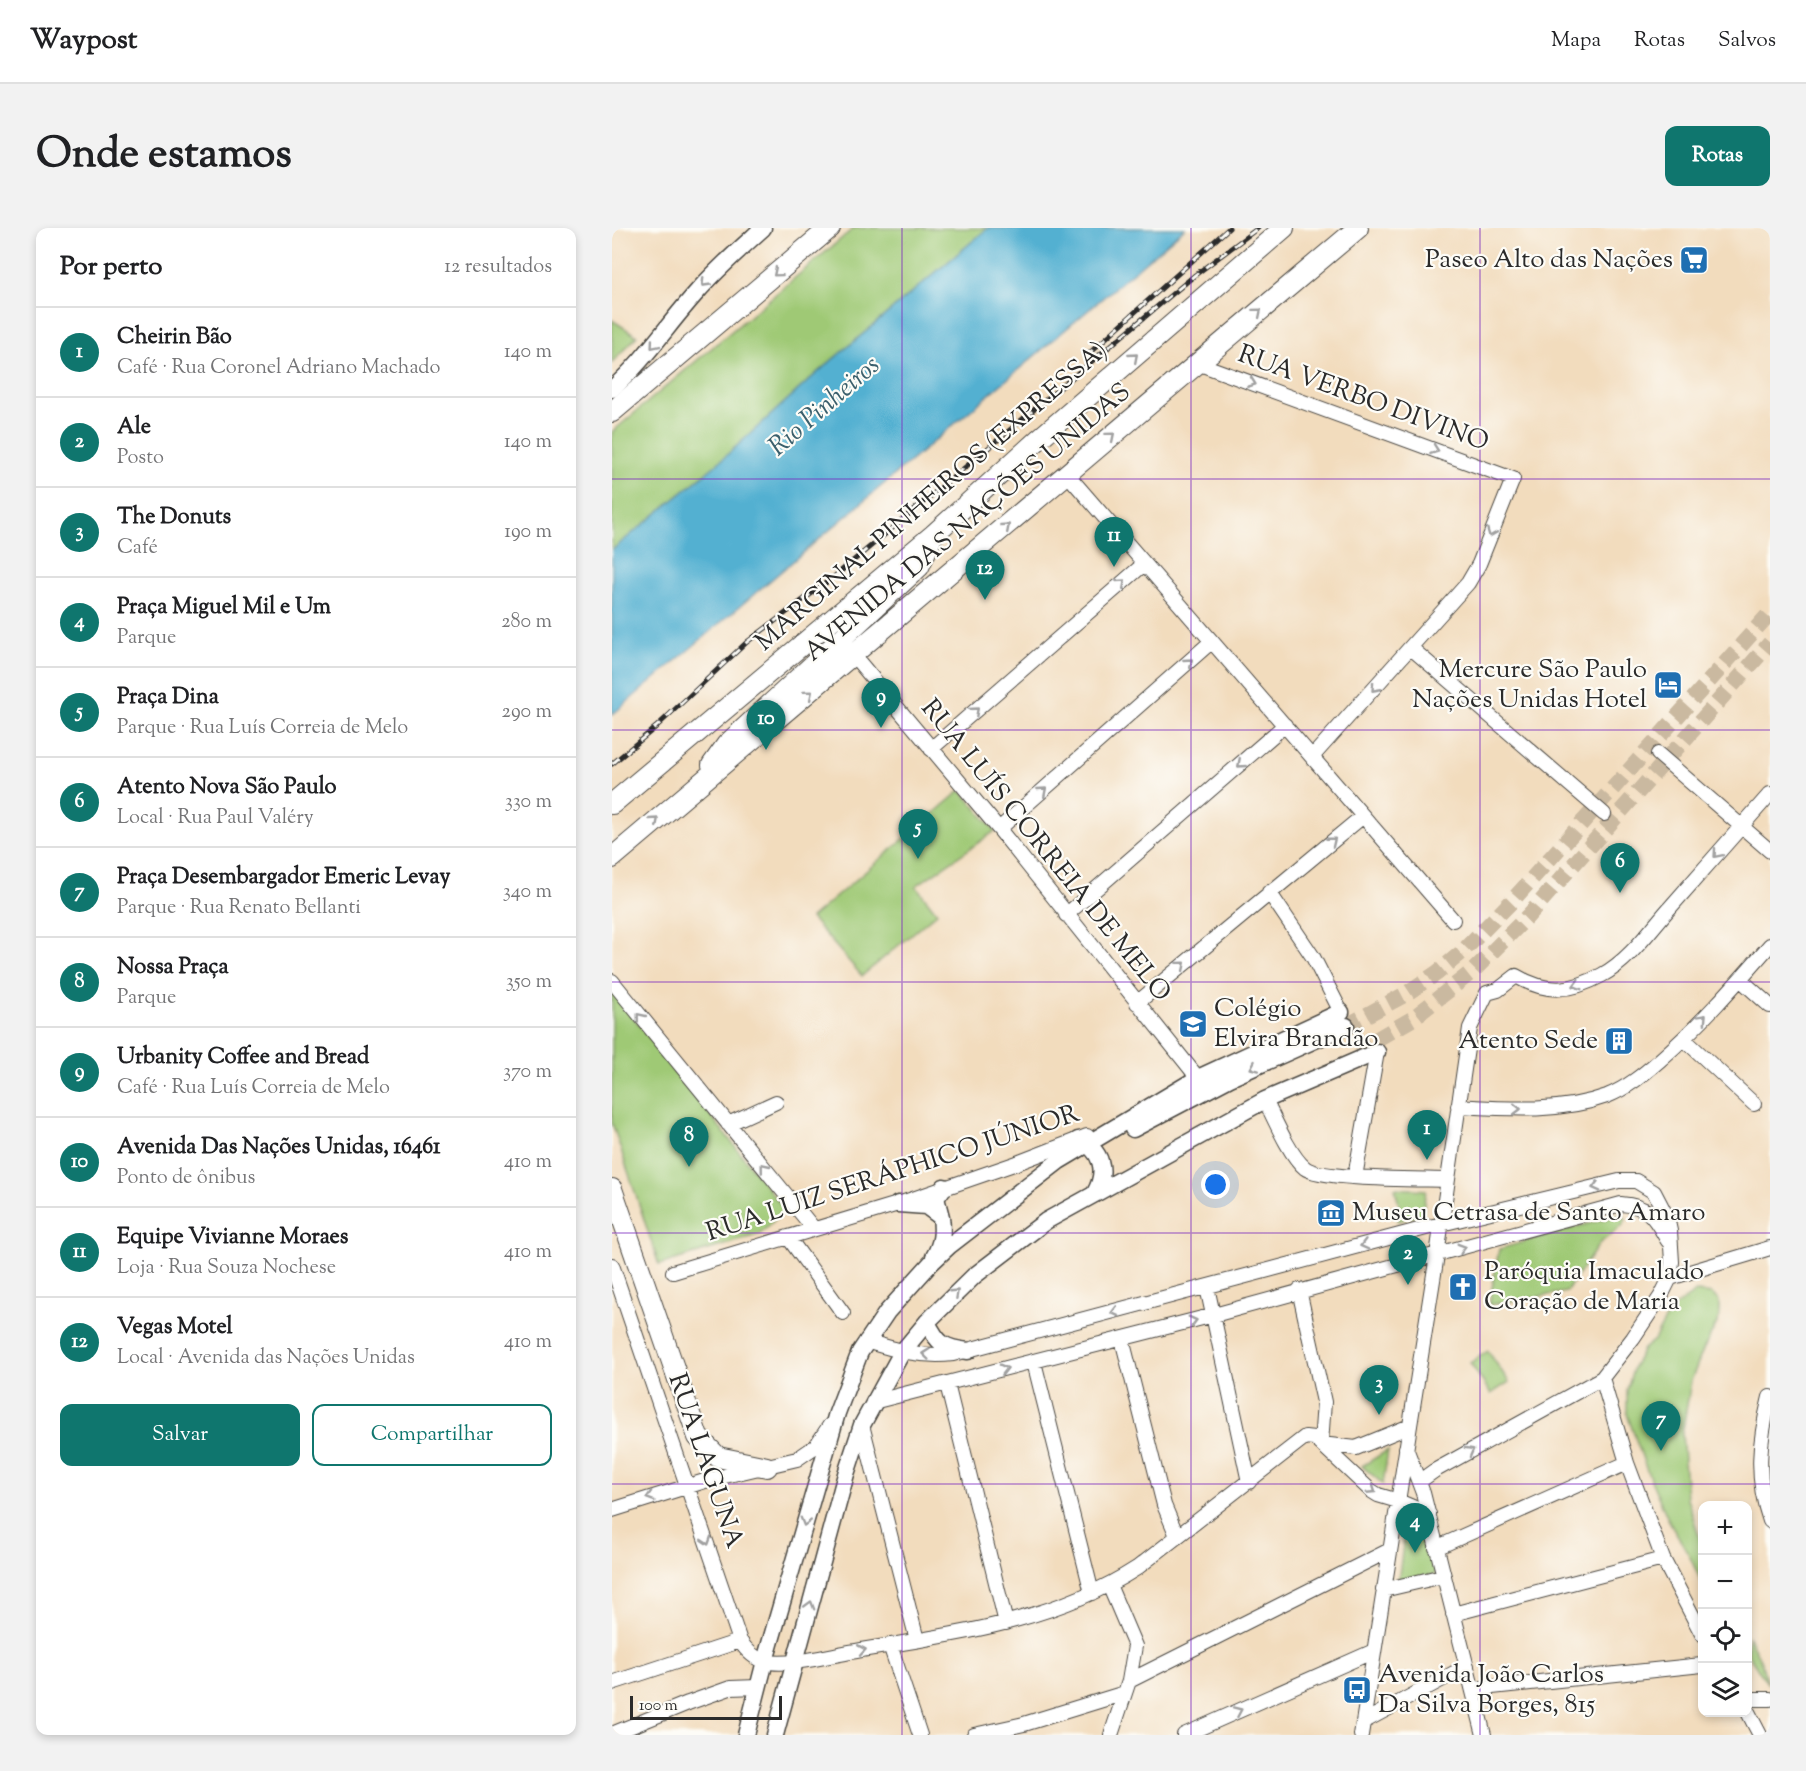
<!DOCTYPE html>
<html lang="pt">
<head>
<meta charset="utf-8">
<style>
  body { margin:0; font-family:"Sorts Mill Goudy",serif; background:#f2f2f2; color:#202124 }
  .controls { position:absolute; right:18px; bottom:18px; display:grid; overflow:hidden; border-radius:12px; box-shadow:0 3px 9px #0003 }
  .controls button { width:54px; height:54px; display:grid; place-items:center; padding:0; border:0; border-bottom:2px solid #e0e0e0; background:#fff; color:#202124; font:30px sans-serif }
  .scale { position:absolute; left:18px; bottom:15px; width:152px; box-sizing:border-box; padding-left:6px; border:3px solid #2b2b2b; border-top:0; font-size:16px; line-height:21px; white-space:nowrap; color:#2b2b2b; -webkit-text-stroke:4px #fdfcf7; paint-order:stroke }
  .you { position:absolute; left:604px; top:957px; width:21px; height:21px; margin:-15px; border:4px solid #fff; border-radius:50%; background:#1a73e8; box-shadow:0 0 0 9px #1a73e833 }
  .badge { display:grid; place-items:center; width:39px; height:39px; border-radius:50%; background:#0f766e; color:#fff; font-size:20px; font-weight:700 }
  .pin { position:absolute; translate:-50% -50px; filter:drop-shadow(0 2px 3px #0008) }
  .pin::after { content:''; position:absolute; top:32px; width:21px; height:18px; background:inherit; clip-path:polygon(0 0,100% 0,50% 100%) }
  .list { margin:0; padding:0; list-style:none }
  h2 { display:flex; justify-content:space-between; align-items:center; height:78px; margin:0; padding:0 24px; font-size:26px }
  h2 small { font-size:20px; font-weight:400; color:#757577 }
  .list li { display:grid; grid-template-columns:39px 1fr auto; gap:18px; align-items:center; box-sizing:border-box; height:90px; padding:0 24px; border-top:2px solid #e0e0e0 }
  .list b { display:block; font-size:22px; white-space:nowrap }
  .list p { margin:0; font-size:20px; white-space:nowrap; color:#757577 }
  .list em { font-size:20px; font-style:normal; color:#757577 }
  .actions { display:flex; gap:12px; padding:18px 24px }
  .actions a { flex:1; padding:14px 0; border:2px solid #0f766e; border-radius:12px; text-align:center; font-size:21px; color:#0f766e }
  .actions .main { background:#0f766e; color:#fff }
  .icon { flex:none; width:33px; height:33px; fill:none; stroke:currentColor; stroke-width:2; stroke-linecap:round; stroke-linejoin:round }
  .map { position:relative; flex:none; width:1158px; height:1507px; overflow:hidden; border-radius:12px }
  header { display:flex; align-items:center; gap:36px; box-sizing:border-box; height:84px; padding:0 30px; background:#fff; border-bottom:2px solid #e0e0e0 }
  header strong { font-size:28px }
  nav { display:flex; gap:33px; margin-inline-start:auto; font-size:21px }
  .intro { display:flex; align-items:center; justify-content:space-between; box-sizing:border-box; height:144px; padding:0 36px }
  h1 { margin:0; font-size:42px }
  .button { padding:15px 27px; border-radius:12px; background:#0f766e; color:#fff; font-size:21px; font-weight:700 }
  main { display:flex; gap:36px; padding:0 36px }
  aside { flex:1; background:#fff; border-radius:12px; box-shadow:0 3px 9px #0003 }
  .map>svg:first-child { display:block }
  .green { fill:#9fc975; stroke:#657a50; stroke-width:1.5 }
  .water { fill:#52b0d1; stroke:#3e6e7e; stroke-width:1.5 }
  .lines { fill:none; stroke-linecap:round; stroke-linejoin:round }
  .major-tunnel { stroke:#cab9a0; stroke-width:16; stroke-dasharray:16 8; stroke-linecap:butt }
  .minor-casing { stroke:#494641; stroke-width:16 }
  .major-casing { stroke:#494641; stroke-width:19 }
  .highway-casing { stroke:#494641; stroke-width:22 }
  .minor { stroke:#fff; stroke-width:14 }
  .major { stroke:#fff; stroke-width:16 }
  .highway { stroke:#fff; stroke-width:20 }
  .rail-casing { stroke:#2b2b2b; stroke-width:5 }
  .rail { stroke:#fdfcf7; stroke-width:3; stroke-dasharray:9; stroke-linecap:butt }
  .oneway { stroke:#a0a0a0 }
  .grid { fill:none; stroke:#7b2cbf; stroke-width:1.5; stroke-opacity:0.55 }
  .labels { text-anchor:middle; dominant-baseline:central; stroke-width:4.5; stroke-linejoin:round; paint-order:stroke }
  .poi-label { font-size:26px; fill:#2b2b2b; stroke:#fdfcf7; text-anchor:start }
  .street-label { font-size:26px; fill:#2b2b2b; stroke:#fdfcf7 }
  .water-label { font-size:27px; font-style:italic; fill:#3b606d; stroke:#fdfcf7 }
</style>
</head>
<body>
<header>
<strong>Waypost</strong>
<nav><a>Mapa</a><a>Rotas</a><a>Salvos</a></nav>
</header>
<div class="intro"><h1>Onde estamos</h1><a class="button">Rotas</a></div>
<main>
<aside>
<h2>Por perto<small>12 resultados</small></h2>
<ul class="list">
<li><span class="badge">1</span><div><b>Cheirin Bão</b><p>Café · Rua Coronel Adriano Machado</p></div><em>140 m</em></li>
<li><span class="badge">2</span><div><b>Ale</b><p>Posto</p></div><em>140 m</em></li>
<li><span class="badge">3</span><div><b>The Donuts</b><p>Café</p></div><em>190 m</em></li>
<li><span class="badge">4</span><div><b>Praça Miguel Mil e Um</b><p>Parque</p></div><em>280 m</em></li>
<li><span class="badge">5</span><div><b>Praça Dina</b><p>Parque · Rua Luís Correia de Melo</p></div><em>290 m</em></li>
<li><span class="badge">6</span><div><b>Atento Nova São Paulo</b><p>Local · Rua Paul Valéry</p></div><em>330 m</em></li>
<li><span class="badge">7</span><div><b>Praça Desembargador Emeric Levay</b><p>Parque · Rua Renato Bellanti</p></div><em>340 m</em></li>
<li><span class="badge">8</span><div><b>Nossa Praça</b><p>Parque</p></div><em>350 m</em></li>
<li><span class="badge">9</span><div><b>Urbanity Coffee and Bread</b><p>Café · Rua Luís Correia de Melo</p></div><em>370 m</em></li>
<li><span class="badge">10</span><div><b>Avenida Das Nações Unidas, 16461</b><p>Ponto de ônibus</p></div><em>410 m</em></li>
<li><span class="badge">11</span><div><b>Equipe Vivianne Moraes</b><p>Loja · Rua Souza Nochese</p></div><em>410 m</em></li>
<li><span class="badge">12</span><div><b>Vegas Motel</b><p>Local · Avenida das Nações Unidas</p></div><em>410 m</em></li>
</ul>
<div class="actions"><a class="main">Salvar</a><a>Compartilhar</a></div>
</aside>
<div class="map">
<svg width="1158" height="1507" viewBox="0 0 1158 1507">
  <rect width="100%" height="100%" fill="#fdfcf7"/>
  <filter id="ink" filterUnits="userSpaceOnUse"><feTurbulence type="fractalNoise" baseFrequency=".0167" numOctaves="2"/><feDisplacementMap in="SourceGraphic" scale="12" xChannelSelector="R" yChannelSelector="G"/><feConvolveMatrix kernelMatrix="1 2 1 2 8 2 1 2 1" color-interpolation-filters="sRGB"/></filter>
  <filter id="wash" filterUnits="userSpaceOnUse"><feTurbulence type="fractalNoise" baseFrequency=".008" numOctaves="4" result="noise"/><feDisplacementMap in="SourceGraphic" scale="24" xChannelSelector="R" yChannelSelector="G"/><feGaussianBlur stdDeviation="1.35" result="paint"/><feColorMatrix in="noise" values="0 0 0 0 0 0 0 0 0 0 0 0 0 0 0 0 0 1.4 0 .05"/><feComposite in="paint" operator="in"/></filter>
  <g filter="url(#wash)">
    <rect width="100%" height="100%" fill="#f2dcbd"/>
    <path class="green" d="M242,0H376L206,144L105,236L0,322V204Z
      M0,92L25,108L0,135Z
      M349,562L383,603L304,658L325,685L250,748L199,690Z
      M0,762L173,982L148,1006L47,1037L0,895Z
      M783,960L814,962L810,987L786,993L784,984L788,982Z
      M1010,986L1014,991L1010,998L988,1015L954,1064L877,1077L887,1021Z
      M1084,1064L1100,1066L1107,1073V1091L1091,1122L1079,1153L1070,1206L1075,1270L1090,1317V1355L1076,1325L1056,1291L1035,1243L1015,1186V1162L1022,1138L1031,1121L1042,1112L1059,1081Z
      M876,1123L897,1154L879,1166L858,1135Z
      M776,1222L771,1256L750,1238Z
      M794,1296H802L808,1305L824,1346L786,1354Z
      M1136,1408L1148,1431L1156,1456L1136,1427Z"/>
    <path class="water" d="M376,0H573L0,487V322L105,236L206,144Z"/>
  </g>
  <g filter="url(#ink)">
    <g class="lines">
      <path class="major-tunnel" d="M734,798L792,767L825,745L849,725L900,673L1158,385
        M744,823L800,791L861,743L916,688L1158,415"/>
      <g class="minor-casing">
        <path id="minor" d="M585,135L901,251L867,336L856,355L700,529
          M455,246L841,692
          M799,420L992,586
          M242,428L387,601L586,850
          M319,521L532,336
          M1046,526L1158,623
          M387,601L599,414
          M657,664L701,729L729,784
          M454,687L673,497
          M1128,751L1158,778
          M0,753L202,1001
          M525,775L751,588
          M1072,811L1142,876
          M653,872C662,890 678,928 693,940C708,952 811,951 836,952
          M846,878C896,881 948,885 995,868C1015,860 1032,846 1048,832C1088,797 1123,757 1158,717
          M116,896L164,874
          M743,949L765,824
          M176,1009L231,1085
          M0,1037L128,1413C134,1422 141,1430 152,1433C174,1439 215,1428 238,1424C336,1407 440,1395 525,1340L693,1209L702,1210L709,1216L758,1262L766,1267L786,1273L817,1286
          M61,1044L286,976L405,935L475,908
          M1058,1050L1158,1020
          M595,1059L637,1254
          M687,1062L712,1174L709,1216
          M510,1111L552,1277L565,1308
          M254,1113C283,1122 311,1130 341,1126L829,996L1007,953H1024L1042,964L1055,989L1058,1003L1060,1034L1058,1050L1049,1068L1021,1110L990,1150L822,1243L808,1253
          M422,1134L480,1365
          M990,1150L1015,1235L1051,1331L1090,1406
          M335,1156L394,1395
          M1158,1169C1147,1213 1143,1249 1158,1293
          M261,1174L602,1087L1009,976C1038,978 1042,989 1056,1013
          M250,1197L305,1412
          M709,1216L744,1220L798,1198
          M794,1220L811,1265L872,1507
          M0,1282L96,1252L185,1231L204,1218L218,1197
          M824,1320L1015,1235
          M497,1357L523,1418L517,1453L499,1507
          M771,1362L831,1348
          M841,1386L1051,1331
          M278,1417L308,1507
          M517,1453L778,1322
          M0,1455L128,1413
          M861,1461L1090,1437
          M1139,1471H1158
          M1136,1484L1148,1507
          M751,1494L855,1438
          M0,1506L76,1475L118,1460L146,1459
          M362,1507L412,1496L513,1465
          M572,1507L762,1423
          M749,1507L825,1027L858,800L875,765L886,762L904,748C935,766 959,764 990,747C1016,733 1036,705 1055,683C1089,644 1124,605 1158,566"/>
      </g>
      <g class="major-casing">
        <path id="major" d="M0,161C33,132 56,96 85,64C105,41 128,21 151,0
          M521,901L618,850L734,798
          M466,912C491,922 495,944 483,965
          M286,976L314,978L329,989C331,1005 330,1015 322,1029
          M329,989L324,970L332,959
          M315,1094C326,1116 331,1120 356,1123
          M134,1507L153,1433L225,1185L248,1124L275,1084L320,1034L337,1018L447,933L586,850L729,784
          M163,1507L234,1246L250,1197L290,1124L315,1094L362,1048L434,993L653,872L765,824"/>
      </g>
      <g class="highway-casing">
        <path id="highway" d="M0,184L218,0
          M100,537L115,516L307,339L319,312
          M0,576L321,307L428,210L672,0
          M0,630L746,0
          M0,961L86,1209L106,1229L155,1239"/>
      </g>
      <use href="#minor" class="minor"/>
      <use href="#major" class="major"/>
      <use href="#highway" class="highway"/>
      <g class="rail-casing">
        <path id="rail" d="M474,128L617,0
          M0,536L44,499L135,414L223,348L583,47L646,0"/>
      </g>
      <use href="#rail" class="rail"/>
    </g>
    <defs><path id="oneway-chevron" d="M-2-3.5L2.5 0L-2 3.5" fill="none" stroke-width="1.6" stroke-linecap="round" stroke-linejoin="round" transform="scale(1.5)"/></defs>
    <g class="oneway">
      <use href="#oneway-chevron" transform="translate(165 45) rotate(140)"/>
      <use href="#oneway-chevron" transform="translate(93 55) rotate(134)"/>
      <use href="#oneway-chevron" transform="translate(646 84) rotate(-40)"/>
      <use href="#oneway-chevron" transform="translate(42 117) rotate(130)"/>
      <use href="#oneway-chevron" transform="translate(522 129) rotate(-41)"/>
      <use href="#oneway-chevron" transform="translate(640 155) rotate(20)"/>
      <use href="#oneway-chevron" transform="translate(499 208) rotate(-40)"/>
      <use href="#oneway-chevron" transform="translate(823 222) rotate(20)"/>
      <use href="#oneway-chevron" transform="translate(394 299) rotate(-41)"/>
      <use href="#oneway-chevron" transform="translate(879 305) rotate(112)"/>
      <use href="#oneway-chevron" transform="translate(510 355) rotate(-41)"/>
      <use href="#oneway-chevron" transform="translate(577 434) rotate(-41)"/>
      <use href="#oneway-chevron" transform="translate(763 460) rotate(132)"/>
      <use href="#oneway-chevron" transform="translate(197 466) rotate(-40)"/>
      <use href="#oneway-chevron" transform="translate(363 483) rotate(-41)"/>
      <use href="#oneway-chevron" transform="translate(629 536) rotate(139)"/>
      <use href="#oneway-chevron" transform="translate(431 563) rotate(-41)"/>
      <use href="#oneway-chevron" transform="translate(43 593) rotate(-41)"/>
      <use href="#oneway-chevron" transform="translate(720 613) rotate(-39)"/>
      <use href="#oneway-chevron" transform="translate(1105 626) rotate(131)"/>
      <use href="#oneway-chevron" transform="translate(570 737) rotate(-40)"/>
      <use href="#oneway-chevron" transform="translate(965 757) rotate(164)"/>
      <use href="#oneway-chevron" transform="translate(28 789) rotate(-129)"/>
      <use href="#oneway-chevron" transform="translate(1091 790) rotate(-47)"/>
      <use href="#oneway-chevron" transform="translate(642 839) rotate(156)"/>
      <use href="#oneway-chevron" transform="translate(905 881)"/>
      <use href="#oneway-chevron" transform="translate(152 939) rotate(-129)"/>
      <use href="#oneway-chevron" transform="translate(984 959) rotate(166)"/>
      <use href="#oneway-chevron" transform="translate(752 1017) rotate(165)"/>
      <use href="#oneway-chevron" transform="translate(850 1020) rotate(-16)"/>
      <use href="#oneway-chevron" transform="translate(343 1065) rotate(-43)"/>
      <use href="#oneway-chevron" transform="translate(503 1084) rotate(165)"/>
      <use href="#oneway-chevron" transform="translate(581 1093) rotate(-15)"/>
      <use href="#oneway-chevron" transform="translate(314 1126) rotate(-174)"/>
      <use href="#oneway-chevron" transform="translate(392 1141) rotate(-14)"/>
      <use href="#oneway-chevron" transform="translate(858 1223) rotate(-29)"/>
      <use href="#oneway-chevron" transform="translate(760 1262) rotate(33)"/>
      <use href="#oneway-chevron" transform="translate(38 1269) rotate(162)"/>
      <use href="#oneway-chevron" transform="translate(193 1294) rotate(106)"/>
      <use href="#oneway-chevron" transform="translate(95 1313) rotate(72)"/>
      <use href="#oneway-chevron" transform="translate(198 1377) rotate(-74)"/>
      <use href="#oneway-chevron" transform="translate(250 1422) rotate(-10)"/>
      <use href="#oneway-chevron" transform="translate(626 1483) rotate(-24)"/>
    </g>
  </g>
  <path class="grid" d="M290,0V1507M579,0V1507M868,0V1507M0,251H1158M0,502H1158M0,754H1158M0,1005H1158M0,1256H1158"/>
  <defs>
    <g id="supermarket-square" transform="scale(1.5)"><rect x="-9" y="-9" width="18" height="18" rx="4" fill="#1f6fb2" stroke="#fdfcf7"/><path d="M-6-5.5h2.5l.6 2H6L4.5 2H-2.5L-4.4-4H-6ZM-1.5 3.2a1.3 1.3 0 1 0 .1 0ZM3 3.2a1.3 1.3 0 1 0 .1 0Z" fill="#fff"/></g>
    <g id="hotel-square" transform="scale(1.5)"><rect x="-9" y="-9" width="18" height="18" rx="4" fill="#1f6fb2" stroke="#fdfcf7"/><path d="M-6-4.5h1.5V1H6V5H4.5V3h-9V5H-6ZM-4 0a1.8 1.8 0 1 1 3.6 0ZM.5 0V-2.5h3Q6-2.5 6 0Z" fill="#fff"/></g>
    <g id="school-square" transform="scale(1.5)"><rect x="-9" y="-9" width="18" height="18" rx="4" fill="#1f6fb2" stroke="#fdfcf7"/><path d="M0-5L7-2L0 1L-7-2ZM-4 1L0 2.5L4 1V4Q0 6-4 4Z" fill="#fff"/></g>
    <g id="building-square" transform="scale(1.5)"><rect x="-9" y="-9" width="18" height="18" rx="4" fill="#1f6fb2" stroke="#fdfcf7"/><path d="M-4-6H4V6H1V3H-1V6H-4ZM-2.5-4.3h1.7v1.8h-1.7ZM.8-4.3h1.7v1.8H.8ZM-2.5-1h1.7V.8h-1.7ZM.8-1h1.7V.8H.8Z" fill="#fff"/></g>
    <g id="museum-square" transform="scale(1.5)"><rect x="-9" y="-9" width="18" height="18" rx="4" fill="#1f6fb2" stroke="#fdfcf7"/><path d="M0-6L6-3V-2H-6V-3ZM-5-1h2V3h-2ZM-1-1h2V3h-2ZM3-1h2V3H3ZM-6 4H6V6H-6Z" fill="#fff"/></g>
    <g id="church-square" transform="scale(1.5)"><rect x="-9" y="-9" width="18" height="18" rx="4" fill="#1f6fb2" stroke="#fdfcf7"/><path d="M-1.2-6h2.4v3.5h3.3v2.4h-3.3V6h-2.4V-.1h-3.3v-2.4h3.3Z" fill="#fff"/></g>
    <g id="bus-square" transform="scale(1.5)"><rect x="-9" y="-9" width="18" height="18" rx="4" fill="#1f6fb2" stroke="#fdfcf7"/><path d="M-5-6H5V4H4V6H2V4H-2V6H-4V4H-5ZM-3.5-4V0h7V-4ZM-3.5 1.2v1.5H-2V1.2ZM2 1.2v1.5H3.5V1.2Z" fill="#fff"/></g>
  </defs>
  <g fill-rule="evenodd">
    <use href="#supermarket-square" x="1082" y="32"/>
    <use href="#hotel-square" x="1056" y="457"/>
    <use href="#school-square" x="581" y="796"/>
    <use href="#building-square" x="1007" y="813"/>
    <use href="#museum-square" x="719" y="985"/>
    <use href="#church-square" x="851" y="1059"/>
    <use href="#bus-square" x="745" y="1462"/>
  </g>
  <g class="labels">
    <g class="poi-label">
      <text x="1061" y="32" text-anchor="end">Paseo Alto das Nações</text>
      <text x="1035" y="442" text-anchor="end">Mercure São Paulo<tspan x="1035" dy="30">Nações Unidas Hotel</tspan></text>
      <text x="602" y="781">Colégio<tspan x="602" dy="30">Elvira Brandão</tspan></text>
      <text x="986" y="813" text-anchor="end">Atento Sede</text>
      <text x="740" y="985">Museu Cetrasa de Santo Amaro</text>
      <text x="872" y="1044">Paróquia Imaculado<tspan x="872" dy="30">Coração de Maria</tspan></text>
      <text x="766" y="1447">Avenida João Carlos<tspan x="766" dy="30">Da Silva Borges, 815</tspan></text>
    </g>
    <g class="street-label">
      <text transform="translate(751 171) rotate(20)">RUA VERBO DIVINO</text>
      <text transform="translate(320 269) rotate(-41)">MARGINAL PINHEIROS (EXPRESSA)</text>
      <text transform="translate(356 295) rotate(-40)">AVENIDA DAS NAÇÕES UNIDAS</text>
      <text transform="translate(433 623) rotate(51)">RUA LUÍS CORREIA DE MELO</text>
      <text transform="translate(281 946) rotate(-18)">RUA LUIZ SERÁPHICO JÚNIOR</text>
      <text transform="translate(93 1233) rotate(71)">RUA LAGUNA</text>
    </g>
    <g class="water-label">
      <text transform="translate(213 179) rotate(-41)">Rio Pinheiros</text>
    </g>
  </g>
</svg>
<div class="controls">
<button>+</button>
<button>−</button>
<button><svg class="icon" aria-label="locate" viewBox="0 0 24 24"><circle cx="12" cy="12" r="6"/><path d="M12 2v4M12 18v4M2 12h4M18 12h4"/></svg></button>
<button><svg class="icon" aria-label="layers" viewBox="0 0 24 24"><path d="M12 4l9 5-9 5-9-5zM3 14l9 5 9-5"/></svg></button>
</div>
<div class="scale">100 m</div>
<div class="you"></div>
<div class="pin badge" style="left:815px;top:932px">1</div>
<div class="pin badge" style="left:796px;top:1057px">2</div>
<div class="pin badge" style="left:767px;top:1187px">3</div>
<div class="pin badge" style="left:803px;top:1325px">4</div>
<div class="pin badge" style="left:306px;top:631px">5</div>
<div class="pin badge" style="left:1008px;top:665px">6</div>
<div class="pin badge" style="left:1049px;top:1223px">7</div>
<div class="pin badge" style="left:77px;top:939px">8</div>
<div class="pin badge" style="left:269px;top:500px">9</div>
<div class="pin badge" style="left:154px;top:522px">10</div>
<div class="pin badge" style="left:502px;top:339px">11</div>
<div class="pin badge" style="left:373px;top:372px">12</div>
</div>
</main>
</body>
</html>
